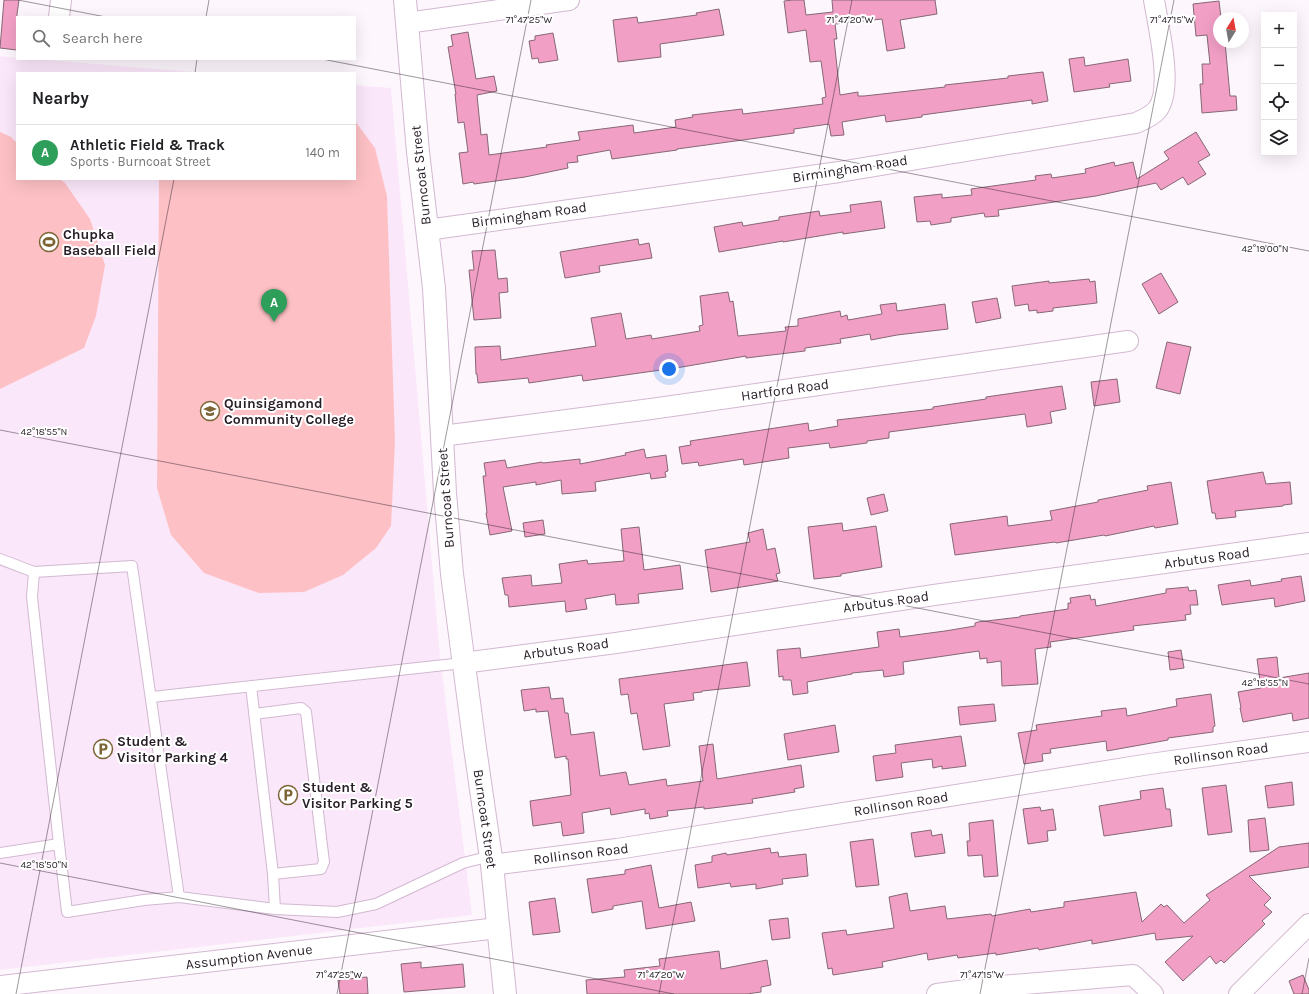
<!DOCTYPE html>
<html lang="en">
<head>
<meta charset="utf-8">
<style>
  body { margin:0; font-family:Karla,sans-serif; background:#f2f2f2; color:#202124 }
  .controls { position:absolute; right:12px; top:12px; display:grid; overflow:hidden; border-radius:0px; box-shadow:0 4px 16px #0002 }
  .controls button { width:36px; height:36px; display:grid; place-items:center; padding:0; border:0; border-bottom:1px solid #e0e0e0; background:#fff; color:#202124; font:20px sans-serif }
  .compass { position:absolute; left:1213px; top:12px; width:36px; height:36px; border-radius:50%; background:#fff; box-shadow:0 4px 16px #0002; rotate:11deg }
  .you { position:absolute; left:669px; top:369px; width:14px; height:14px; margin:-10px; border:3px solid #fff; border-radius:50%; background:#1a73e8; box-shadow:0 0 0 6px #1a73e833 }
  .badge { display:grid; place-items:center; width:26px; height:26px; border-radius:50%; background:#0f766e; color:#fff; font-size:13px; font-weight:700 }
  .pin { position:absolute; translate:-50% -33px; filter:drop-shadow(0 1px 2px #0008) }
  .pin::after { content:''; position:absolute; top:21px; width:14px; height:12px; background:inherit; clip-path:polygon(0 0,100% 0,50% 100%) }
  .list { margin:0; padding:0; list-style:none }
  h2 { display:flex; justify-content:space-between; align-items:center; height:52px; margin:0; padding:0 16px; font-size:17px }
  h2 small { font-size:13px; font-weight:400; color:#757577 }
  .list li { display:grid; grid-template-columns:26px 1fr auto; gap:12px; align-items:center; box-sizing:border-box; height:56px; padding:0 16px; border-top:1px solid #e0e0e0 }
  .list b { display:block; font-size:15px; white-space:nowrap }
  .list p { margin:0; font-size:13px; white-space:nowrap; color:#757577 }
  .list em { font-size:13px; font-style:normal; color:#757577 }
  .icon { flex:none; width:22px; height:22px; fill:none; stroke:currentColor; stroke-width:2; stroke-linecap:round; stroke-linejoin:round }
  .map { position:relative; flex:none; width:1309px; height:994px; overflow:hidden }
  .search { position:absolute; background:#fff; box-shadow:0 4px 16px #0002; left:16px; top:16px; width:340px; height:44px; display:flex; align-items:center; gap:10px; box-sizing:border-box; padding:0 14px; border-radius:0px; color:#757577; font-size:15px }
  .panel { position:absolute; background:#fff; box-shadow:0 4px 16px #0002; left:16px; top:72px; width:340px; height:108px; border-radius:0px }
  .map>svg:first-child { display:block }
  .built { fill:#fbe7fa }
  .green { fill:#fdc1c5 }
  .building { fill:#f29fc6; stroke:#866775 }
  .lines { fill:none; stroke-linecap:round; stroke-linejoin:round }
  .service-casing { stroke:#d2b8d1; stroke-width:12 }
  .minor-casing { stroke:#d2b8d1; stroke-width:22 }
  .secondary-casing { stroke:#d2b8d1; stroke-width:24 }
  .service { stroke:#fff; stroke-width:10 }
  .minor { stroke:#fff; stroke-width:20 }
  .secondary { stroke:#fff; stroke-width:22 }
  .ticks { fill:none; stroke:#271d27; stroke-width:1; stroke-opacity:0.45 }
  .labels { text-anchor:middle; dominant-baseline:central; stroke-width:4; stroke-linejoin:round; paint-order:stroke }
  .street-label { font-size:14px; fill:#271d27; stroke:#fff }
  .poi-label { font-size:14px; font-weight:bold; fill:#271d27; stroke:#fff; text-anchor:start }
  .ticks-label { font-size:10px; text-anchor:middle; fill:#271d27; stroke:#fff; stroke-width:4; stroke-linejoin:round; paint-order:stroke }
</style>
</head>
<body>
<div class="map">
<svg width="1309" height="994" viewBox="0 0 1309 994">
  <rect width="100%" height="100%" fill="#fdf7fd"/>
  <path class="built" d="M0,56L17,58V59H34L205,73H17V179H355V85L391,88L440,656L472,915L0,970Z"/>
  <path class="green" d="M355,121L375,148L387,196L395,442L391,526L376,548L343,575L304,592L259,593L204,573L171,535L157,488L159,179H355Z
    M0,132L11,137L17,143V179H60L65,183L90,219L105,265L96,316L84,348L0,389Z"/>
  <path class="building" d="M4,0H19L17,14V50L0,48Z
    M793,0H804L806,15L833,12L832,0H935L937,14L900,20L905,48L887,51L882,19L835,24L837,39H834L840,95L858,92V96H864L945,87V85L1008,78V76L1043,72L1048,101L1032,104V100L922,115V117L886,122L885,115L842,122L844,135L831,136L829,124L794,129V133L677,149V150L612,159L610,150L577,156L578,162L567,163L568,168L525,177L474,184L473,182L463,184L459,153L468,152L464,122L458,123L455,94H456L448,47L453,46L451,35L468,32L476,79L494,76L497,91L477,95L481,135L487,134L489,155L547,147L546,145L580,140L578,132L633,125L634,133L676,127L675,120L693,117L692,115L742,109L743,114L823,104L822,98L826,97L821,61L810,62L806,30L788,33L784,1Z
    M1219,1L1221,18H1219V42H1225L1230,96H1236L1237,110L1202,113L1200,84H1203L1202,64H1210L1207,35L1196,36L1193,4Z
    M719,9L724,35L660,44L661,57L618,62L613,20L637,17L638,23L697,15L696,13Z
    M553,33L558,60L539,63L538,58L532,59L529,41L535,40V36Z
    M1084,57L1085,66L1128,59L1131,81L1109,84L1110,87L1074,92L1069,59Z
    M1196,132L1210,155L1198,162L1206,174L1188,185L1183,177L1161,190L1156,183L1096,196L998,210L999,216L985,217L984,213L951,218V222L931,225L930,221L917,222L914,197L942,194V198L972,195L971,189L1036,180L1035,176L1051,174L1052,178L1086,173L1085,169L1114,162L1115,166L1133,162L1137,179L1169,159L1164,152Z
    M881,201L885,228L843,234V232L783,242V241L719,252L714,227L742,222L743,226L779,220V217L819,211L820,216L851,212L850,205Z
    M638,239L639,245L649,243L652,258L599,266L600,272L565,278L560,252Z
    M495,250L498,279L507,278L508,292L499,293L501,318L474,320L469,270H474L472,251Z
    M1161,273L1178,302L1159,314L1142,284Z
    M1089,279L1090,282L1095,281L1097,303L1053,308V311L1037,313V310L1029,311L1028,304L1015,306L1012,286L1049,281V283Z
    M728,292L730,302L733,301L738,336L786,331L785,327L798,326V319L840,311L841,317L847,315L848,320L882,314L880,305L896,303L897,311L945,304L948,329L897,335L871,340L870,334L840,339L841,343L805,348V351L746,358V356L682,367L583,381L582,375L529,383L528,378L478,383L477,374H476L475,347L500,346L501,360L596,346L591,318L621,313L626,339L651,335L652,339L700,331L699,326L703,325L700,296Z
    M997,298L1001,318L976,323L972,302Z
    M1167,342L1191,347L1180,394L1156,388Z
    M1117,379L1120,402L1094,406L1091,382Z
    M1062,386L1066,409L1050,412L1052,423L1027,427L1025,414L889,432V438L867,441V443L830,448L829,443L788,448L789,458L744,465L743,459L699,466L698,462L682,464L679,447L691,445L690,441L808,423L809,431L838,426L837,420L933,409V407L986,399V397Z
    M644,449L646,458L666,455L668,471L665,472L666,477L651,479L650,473L595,482L596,491L562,494L561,480L536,485V482L503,487L512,531L490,535L486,513H487L483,476H486L484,463L505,460L507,468L542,462L543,463L580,459V464L626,455L625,453Z
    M1263,472L1266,484L1290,482L1292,504L1283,505V506L1235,511L1236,517L1216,519L1215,513H1212L1207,481Z
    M1171,482L1178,524L1155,528L1154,526L1105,536L1104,535L1056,543L1055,542L955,555L950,524L1007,516L1008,526L1052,520L1050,511L1098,502V500L1148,490L1147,486Z
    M884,494L888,511L871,515L867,498Z
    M543,520L545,534L525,537L523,523Z
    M842,523L843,531L876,526L882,567L841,574V576L814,579L808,527Z
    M639,527L644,570L680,565L683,589L638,594L639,603L616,605L615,594L585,599L587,609L566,612L565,601L509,607L508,595H505L502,578L531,575L532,586L562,583L559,564L587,560L588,564L624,561L621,529Z
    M763,529L767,550L775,548L780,573L776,574L778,581L711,592L705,550L750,542L748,533Z
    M1301,576L1305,601L1275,607L1274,598L1222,605L1218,585L1250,580L1251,586L1282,581L1281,579Z
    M1188,587L1189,591L1196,590L1198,605H1190L1191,614L1185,615L1186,620L1133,626L1134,630L1050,642L1051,647L1035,649L1038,684L1002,686L1001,661L987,663V658L980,659L979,651L903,662L904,674L884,677L883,670L852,673V674L807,682L808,693L793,695L791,680H783V676L779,677L777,650L800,648L801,658L879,647L877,632L899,629L900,637L945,631L975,626V623L978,622L1020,617V616L1068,609V603H1071L1070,598L1090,595L1091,600L1095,599L1096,606L1166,593V589Z
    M1181,650L1184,668L1170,670L1168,652Z
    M1277,657L1279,678L1309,673V718L1293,721L1292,713L1243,722L1240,708H1241L1238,692L1261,688L1257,659Z
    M747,662L750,686L702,691V692L693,693L694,700L664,704L670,746L643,750L637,713L631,714L628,694L621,695L619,679Z
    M549,687L551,699L563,698L565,713H568L571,735L594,732L600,776L626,772L629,785L666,779L667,786L703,781L699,746L713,744L717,779L801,765L804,787L794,789L795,792L752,799L753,803L704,809V807L667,811L668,816L650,819L649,813L645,814V809L611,815L610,808L582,813L584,833L563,836L561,822L533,826L530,801L571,795L568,759H566V756L555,758L548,711L536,712V709L524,711L521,690Z
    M1211,694L1215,726L1213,727V732L1168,738V740L1107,751L1106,741L1050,749L1051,753L1042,754L1043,761L1024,764L1018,733L1037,730L1036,725L1102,716L1101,711L1126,708L1127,716L1177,706L1176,699Z
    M994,704L996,721L960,725L958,707Z
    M835,725L839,752L788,760L784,734Z
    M961,736L966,766L942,769V766L933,768L932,759L901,763L903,777L876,781L873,756L896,753L895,745Z
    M1292,782L1294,805L1268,808L1265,786Z
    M1226,785L1232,832L1208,835L1202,788Z
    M1163,788L1166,809H1170L1172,826L1104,836L1099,806L1141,799L1140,791Z
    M1040,807L1041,811L1053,809L1056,830L1047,831L1048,841L1028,844L1023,809Z
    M1265,818L1269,850L1250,852L1248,820Z
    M993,820L998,876L984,877L982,855L968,856L967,841H970L969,823Z
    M931,830L932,836L942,834L945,853L915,857L911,833Z
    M873,839L879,885L856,887L850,842Z
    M1309,843V867L1249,876L1271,898L1264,905L1272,912L1262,921L1265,924L1224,963L1221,960L1216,964L1210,956L1183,981L1165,962L1193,936L1156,940L1155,933L1092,944V940L1039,950L1038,948L996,955V953L958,958L957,955L928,960L927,953L882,962L883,967L833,975L832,968L828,969L822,933L846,930L847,935L894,928L889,897L907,893L910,911L945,906L947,919L991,914L992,916L1030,909L1031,912L1064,907V902L1136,892L1142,922L1161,904L1164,907L1167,905L1184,923L1210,900L1206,895L1279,847Z
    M770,848L771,853L778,852L779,857L806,854L808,876L782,879L783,884L756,889V884L731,887L730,883L698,888L695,865L712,862V856L726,853L727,855Z
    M651,865L659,908L691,902L695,921L646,929L642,901L613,906V909L592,913L587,879L625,874V870Z
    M555,898L560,932L533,935L529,902Z
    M788,918L790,938L772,940L769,920Z
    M719,951L721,969L767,960L771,985L761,987V992L747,994H587L586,980L625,977L624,970L660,966L659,959Z
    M421,962V968L463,964L465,987L404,992L401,964Z
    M1303,975L1309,990V994H1294L1289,981Z
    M367,977L368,994H340L338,980Z"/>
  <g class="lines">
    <g class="service-casing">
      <path id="service" d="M0,559L34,572L132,566L179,897
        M34,572L32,597L59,844L67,912L144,900L179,897L275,909L337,912L376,904L463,863L491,856
        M251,686L273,874L275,909
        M152,697L463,663
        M254,714L301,708L306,712L324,862L321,869L273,874
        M0,853L59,844"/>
    </g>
    <g class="minor-casing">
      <path id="minor" d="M59,17L61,0
        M407,23L569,0
        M427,230L839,172L1136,123C1143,120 1152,116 1157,110C1174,90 1158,25 1154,0
        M442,436L651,409L1128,341
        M463,663L616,643L934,595L1309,543
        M492,865L617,849L1150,764L1309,742
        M0,986L498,928
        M937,994L988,987L1133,975L1153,994
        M1239,994L1309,924"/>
    </g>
    <g class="secondary-casing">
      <path id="secondary" d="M405,0L418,152L434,288L445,493L452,574L475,748L492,865L505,994"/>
    </g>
    <use href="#service" class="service"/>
    <use href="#minor" class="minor"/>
    <use href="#secondary" class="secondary"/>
  </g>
  <path class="ticks" d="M18,0L106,17M206,17L209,0M322,59L1309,251M195,73L197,59M0,430L1309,684M0,863L674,994M16,994L174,179M337,994L531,0M659,994L852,0M980,994L1174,0M1302,994L1309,958"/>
  <defs>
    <g id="stadium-ring" transform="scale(1)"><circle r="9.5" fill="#fff" stroke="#7c6435" stroke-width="1.5"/><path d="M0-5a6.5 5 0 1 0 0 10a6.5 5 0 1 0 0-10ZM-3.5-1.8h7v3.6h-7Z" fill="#7c6435"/></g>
    <g id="university-ring" transform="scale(1)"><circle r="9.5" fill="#fff" stroke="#7c6435" stroke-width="1.5"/><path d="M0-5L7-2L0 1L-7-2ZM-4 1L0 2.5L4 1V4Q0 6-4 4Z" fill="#7c6435"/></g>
    <g id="parking-ring" transform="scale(1)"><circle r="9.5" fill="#fff" stroke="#7c6435" stroke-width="1.5"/><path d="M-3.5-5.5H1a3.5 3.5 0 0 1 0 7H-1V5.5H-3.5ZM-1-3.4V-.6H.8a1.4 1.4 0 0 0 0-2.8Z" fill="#7c6435"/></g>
  </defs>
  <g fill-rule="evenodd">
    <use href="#stadium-ring" x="49" y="242"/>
    <use href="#university-ring" x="210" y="411"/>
    <use href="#parking-ring" x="103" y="749"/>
    <use href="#parking-ring" x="288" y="795"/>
  </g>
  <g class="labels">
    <g class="street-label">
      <text transform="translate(850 169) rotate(-9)">Birmingham Road</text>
      <text transform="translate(421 175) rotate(-96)">Burncoat Street</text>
      <text transform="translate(529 215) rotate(-8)">Birmingham Road</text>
      <text transform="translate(785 390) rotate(-8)">Hartford Road</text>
      <text transform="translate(446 498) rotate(-94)">Burncoat Street</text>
      <text transform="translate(1207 558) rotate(-8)">Arbutus Road</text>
      <text transform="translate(886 602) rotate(-8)">Arbutus Road</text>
      <text transform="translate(566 649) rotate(-8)">Arbutus Road</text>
      <text transform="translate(1221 754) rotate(-8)">Rollinson Road</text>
      <text transform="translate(901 804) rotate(-9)">Rollinson Road</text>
      <text transform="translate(485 819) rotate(82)">Burncoat Street</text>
      <text transform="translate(581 854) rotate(-7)">Rollinson Road</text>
      <text transform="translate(249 957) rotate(-7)">Assumption Avenue</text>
    </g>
    <g class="poi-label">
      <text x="63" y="234">Chupka<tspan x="63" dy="16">Baseball Field</tspan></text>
      <text x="224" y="403">Quinsigamond<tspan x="224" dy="16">Community College</tspan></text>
      <text x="117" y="741">Student &amp;<tspan x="117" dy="16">Visitor Parking 4</tspan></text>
      <text x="302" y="787">Student &amp;<tspan x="302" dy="16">Visitor Parking 5</tspan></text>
    </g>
  </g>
  <g class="ticks-label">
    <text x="529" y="23">71°47'25"W</text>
    <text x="850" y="23">71°47'20"W</text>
    <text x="1172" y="23">71°47'15"W</text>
    <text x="1265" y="252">42°19'00"N</text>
    <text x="44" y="435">42°18'55"N</text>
    <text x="1265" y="686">42°18'55"N</text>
    <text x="44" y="868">42°18'50"N</text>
    <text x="339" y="978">71°47'25"W</text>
    <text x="661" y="978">71°47'20"W</text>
    <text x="982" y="978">71°47'15"W</text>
  </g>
</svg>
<div class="controls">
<button>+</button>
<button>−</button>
<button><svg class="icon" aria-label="locate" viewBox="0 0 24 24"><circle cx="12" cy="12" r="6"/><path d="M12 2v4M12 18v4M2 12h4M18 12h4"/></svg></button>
<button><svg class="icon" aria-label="layers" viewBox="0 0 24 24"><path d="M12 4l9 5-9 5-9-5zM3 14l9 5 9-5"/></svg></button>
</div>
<svg class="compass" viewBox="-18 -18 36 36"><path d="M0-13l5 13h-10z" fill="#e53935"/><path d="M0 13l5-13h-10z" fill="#757577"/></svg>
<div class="you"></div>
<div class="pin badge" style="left:274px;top:322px;background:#2e9e5b">A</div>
<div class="search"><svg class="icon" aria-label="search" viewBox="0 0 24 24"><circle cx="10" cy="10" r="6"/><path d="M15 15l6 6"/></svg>Search here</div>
<section class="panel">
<h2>Nearby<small></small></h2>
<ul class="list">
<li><span class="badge" style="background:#2e9e5b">A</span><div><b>Athletic Field &amp; Track</b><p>Sports · Burncoat Street</p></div><em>140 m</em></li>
</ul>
</section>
</div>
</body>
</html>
